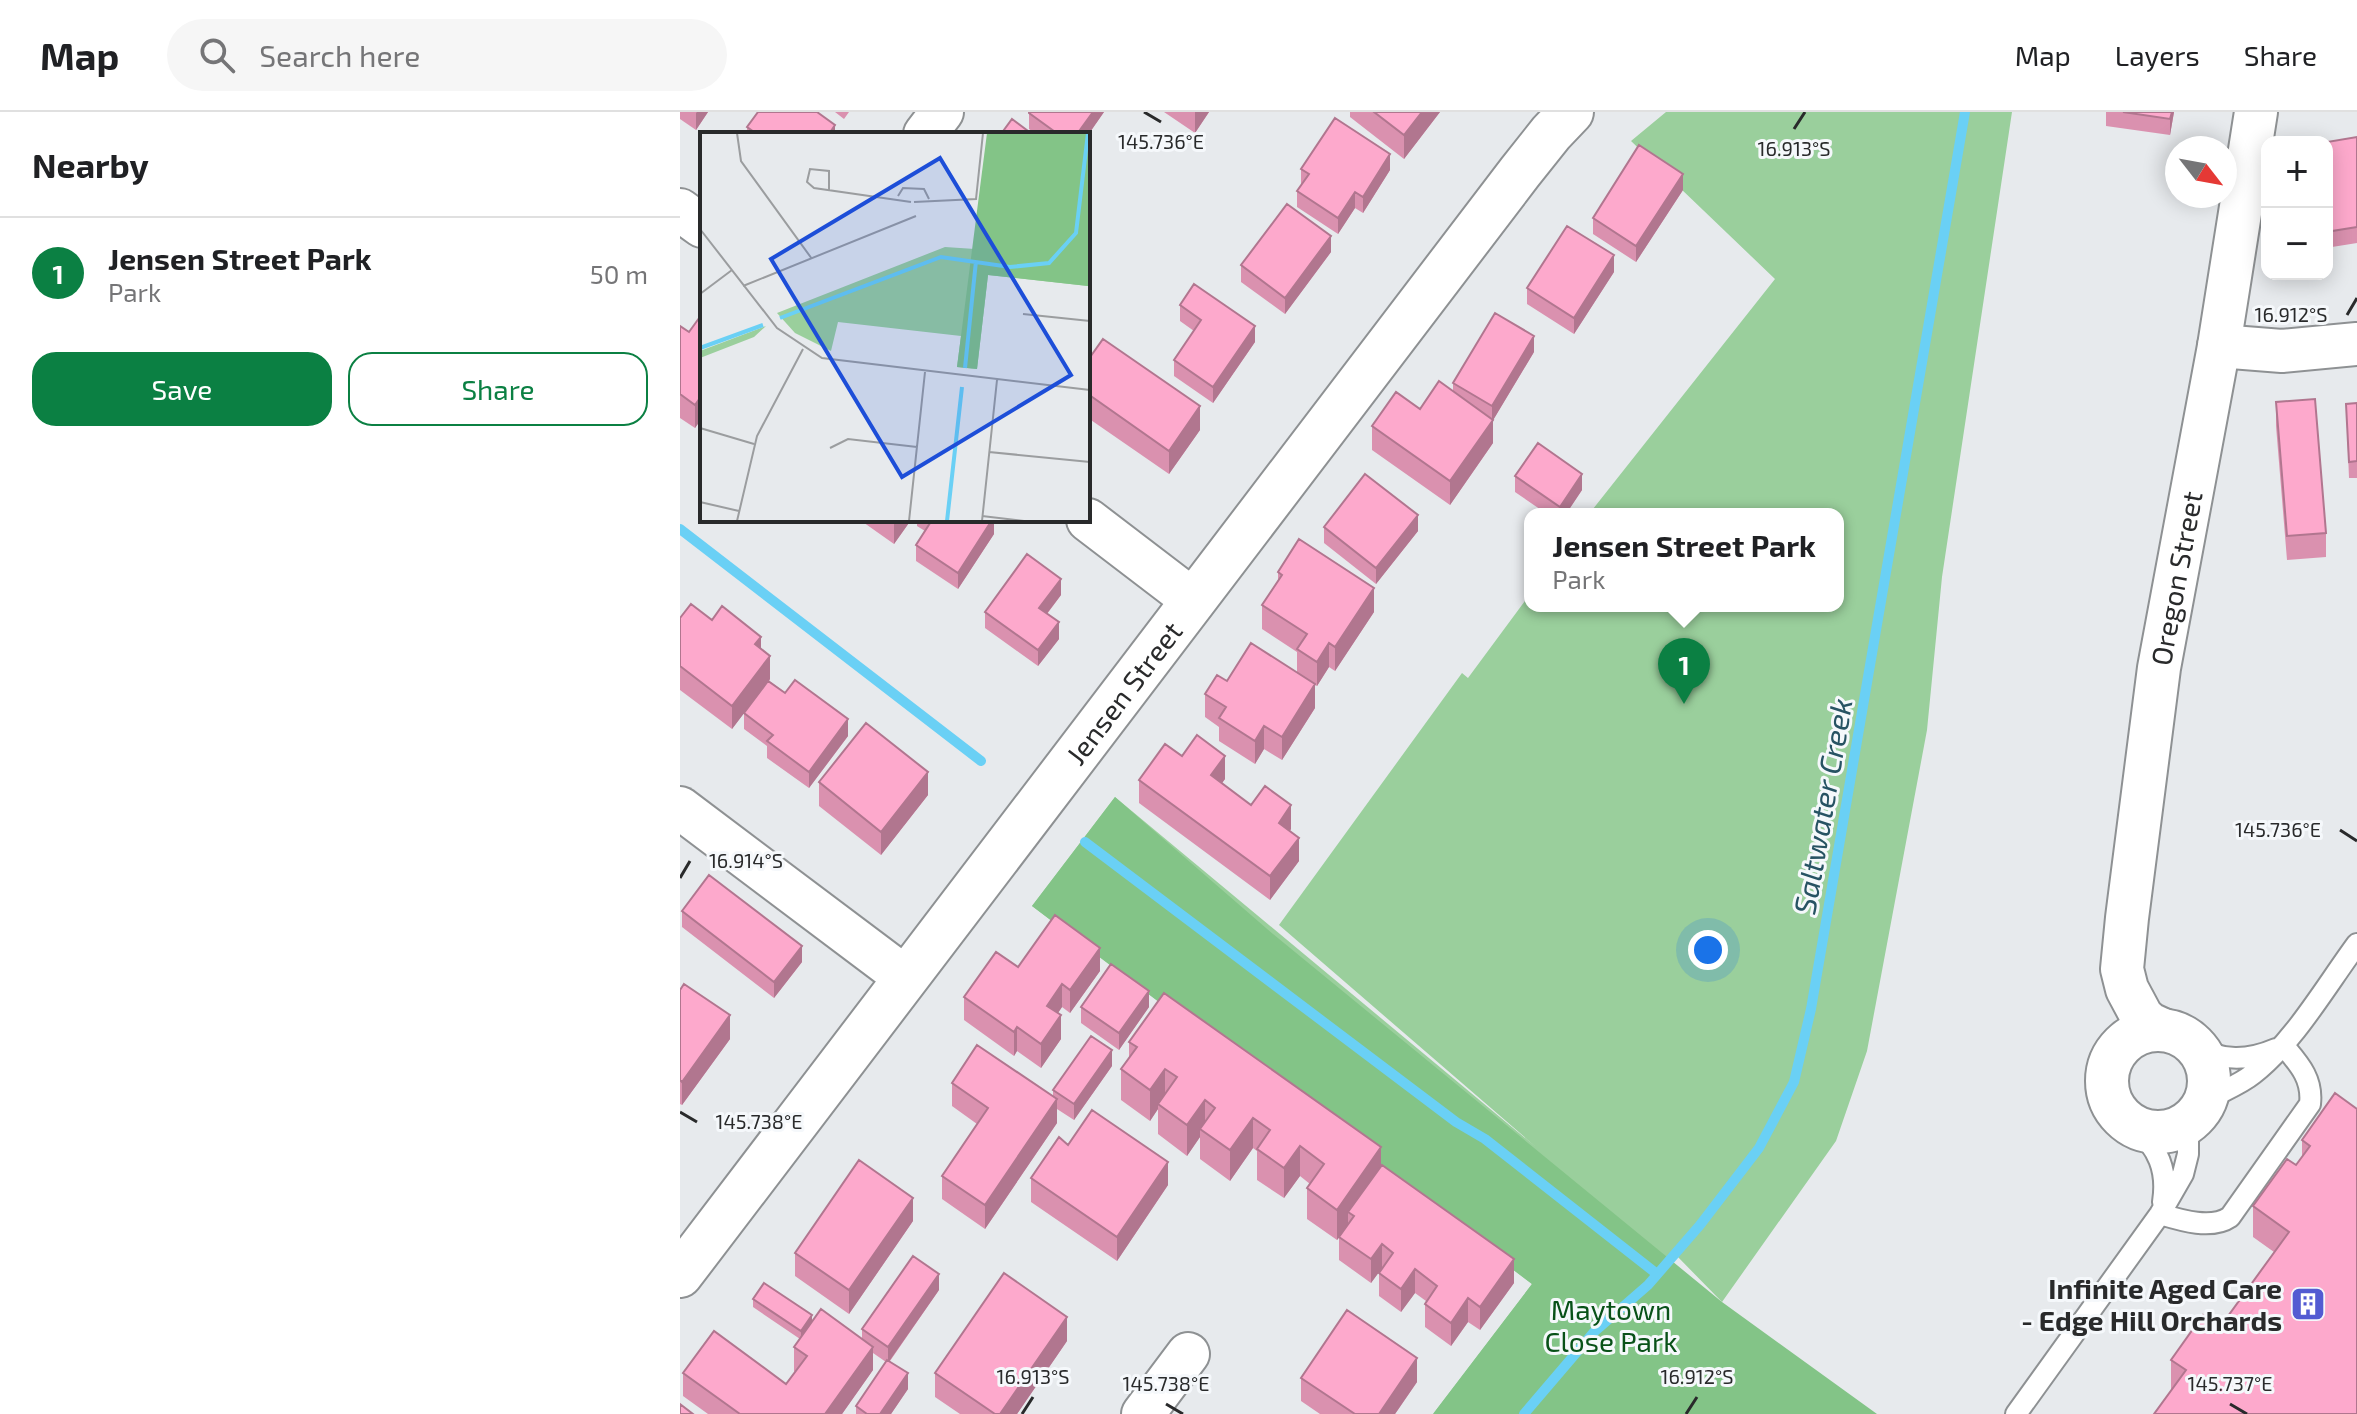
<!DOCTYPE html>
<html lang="en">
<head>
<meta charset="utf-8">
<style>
  body { margin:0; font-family:"Exo 2",sans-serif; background:#f6f6f6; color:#202124 }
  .controls { position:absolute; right:24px; top:24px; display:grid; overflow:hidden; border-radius:16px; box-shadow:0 4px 20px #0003 }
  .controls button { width:72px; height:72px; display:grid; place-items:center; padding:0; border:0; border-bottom:2px solid #e0e0e0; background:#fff; color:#202124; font:40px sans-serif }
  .compass { position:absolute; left:1485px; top:24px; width:72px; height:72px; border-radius:50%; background:#fff; box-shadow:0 4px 20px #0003; rotate:121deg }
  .you { position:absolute; left:1028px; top:838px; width:28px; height:28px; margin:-20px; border:6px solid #fff; border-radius:50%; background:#1a73e8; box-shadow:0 0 0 12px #1a73e833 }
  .badge { display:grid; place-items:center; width:52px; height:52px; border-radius:50%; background:#0b8043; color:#fff; font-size:26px; font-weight:700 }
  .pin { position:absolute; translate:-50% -66px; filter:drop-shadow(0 2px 4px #0008) }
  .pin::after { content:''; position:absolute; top:42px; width:28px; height:24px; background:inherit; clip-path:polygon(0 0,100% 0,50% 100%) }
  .popup { position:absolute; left:844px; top:396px; width:320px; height:104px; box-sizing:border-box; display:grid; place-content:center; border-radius:16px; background:#fff; filter:drop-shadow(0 2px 6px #0005); font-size:26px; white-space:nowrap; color:#757577 }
  .popup b { font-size:30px; color:#202124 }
  .popup::after { content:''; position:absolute; left:50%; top:100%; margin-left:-16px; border:16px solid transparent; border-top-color:#fff }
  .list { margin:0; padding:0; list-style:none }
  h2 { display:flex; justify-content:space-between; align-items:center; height:104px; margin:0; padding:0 32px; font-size:34px }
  h2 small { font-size:26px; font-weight:400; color:#757577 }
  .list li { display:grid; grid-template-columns:52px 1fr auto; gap:24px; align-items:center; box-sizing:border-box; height:112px; padding:0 32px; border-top:2px solid #e0e0e0 }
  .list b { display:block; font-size:30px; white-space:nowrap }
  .list p { margin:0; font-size:26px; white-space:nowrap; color:#757577 }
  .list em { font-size:26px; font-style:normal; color:#757577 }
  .actions { display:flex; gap:16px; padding:24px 32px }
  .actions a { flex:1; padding:18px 0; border:2px solid #0b8043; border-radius:24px; text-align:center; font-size:28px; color:#0b8043 }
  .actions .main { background:#0b8043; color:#fff }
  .icon { flex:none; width:44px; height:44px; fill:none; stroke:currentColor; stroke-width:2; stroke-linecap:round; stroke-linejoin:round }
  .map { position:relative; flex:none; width:1677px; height:1302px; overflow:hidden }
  header { display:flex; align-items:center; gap:48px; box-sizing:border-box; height:112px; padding:0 40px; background:#fff; border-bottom:2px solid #e0e0e0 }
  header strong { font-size:38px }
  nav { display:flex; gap:44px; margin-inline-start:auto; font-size:28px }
  .search { width:560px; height:72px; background:#f6f6f6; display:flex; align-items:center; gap:20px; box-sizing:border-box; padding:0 28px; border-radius:44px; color:#757577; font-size:30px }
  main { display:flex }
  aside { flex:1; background:#fff }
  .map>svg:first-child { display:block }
  .green { fill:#9acf9c }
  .forest { fill:#83c487 }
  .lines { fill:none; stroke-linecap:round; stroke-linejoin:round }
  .stream { stroke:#6ad0f5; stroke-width:10 }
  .service-casing { stroke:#8e9193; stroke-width:24 }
  .minor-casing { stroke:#8e9193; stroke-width:46 }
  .tertiary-casing { stroke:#8e9193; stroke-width:48 }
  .service { stroke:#fff; stroke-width:20 }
  .minor { stroke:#fff; stroke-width:42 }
  .tertiary { stroke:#fff; stroke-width:44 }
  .wall { fill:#da91af }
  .shaded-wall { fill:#b1768f }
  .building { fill:#fda9cc; stroke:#b1768f; stroke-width:2 }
  .ticks { fill:none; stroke:#292a2b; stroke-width:3 }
  .labels { text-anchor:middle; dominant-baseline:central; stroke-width:6; stroke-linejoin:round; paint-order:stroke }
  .street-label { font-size:28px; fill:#292a2b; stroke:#f5f8fb }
  .poi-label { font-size:28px; font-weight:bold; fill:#292a2b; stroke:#f5f8fb; text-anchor:end }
  .park-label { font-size:28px; fill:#085118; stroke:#f5f8fb }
  .water-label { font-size:30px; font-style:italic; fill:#275363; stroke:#f5f8fb }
  .inset-river { fill:none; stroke:#6ad0f5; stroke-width:4 }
  .inset-road { fill:none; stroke:#9b9d9f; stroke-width:2 }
  .view { fill:#1d4ed8; fill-opacity:0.15; stroke:#1d4ed8; stroke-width:4 }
  .inset-edge { fill:none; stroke:#292a2b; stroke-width:4 }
  .ticks-label { font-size:20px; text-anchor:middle; fill:#292a2b; stroke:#f5f8fb; stroke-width:6; stroke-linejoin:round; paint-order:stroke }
</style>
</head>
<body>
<header>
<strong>Map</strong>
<div class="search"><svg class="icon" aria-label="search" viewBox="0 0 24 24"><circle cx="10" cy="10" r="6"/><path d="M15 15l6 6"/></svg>Search here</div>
<nav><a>Map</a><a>Layers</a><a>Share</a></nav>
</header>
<main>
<aside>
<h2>Nearby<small></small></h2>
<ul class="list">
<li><span class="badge">1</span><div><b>Jensen Street Park</b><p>Park</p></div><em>50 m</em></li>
</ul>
<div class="actions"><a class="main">Save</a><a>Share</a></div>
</aside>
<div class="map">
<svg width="1677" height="1302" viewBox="0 0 1677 1302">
  <rect width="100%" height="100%" fill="#e7eaed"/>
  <path class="green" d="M986,0H1332L1262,465L1247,618L1187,939L1156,1029L1042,1190L995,1142L968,1173L753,1302L852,1172L352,794L435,685L856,1035L599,813L782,561L788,566L850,482V494H1158V402H909L1095,167L951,29Z"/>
  <path class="forest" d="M435,685L593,822L1042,1190L1197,1302H753L852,1172L352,794Z"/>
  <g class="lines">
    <path class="stream" d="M0,417L301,649
      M405,730L776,1010L805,1027L977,1162
      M844,1302L914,1220L968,1173L1020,1113L1079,1036L1114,970L1131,897L1285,0"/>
    <g class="service-casing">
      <path id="service" d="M1515,934C1542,950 1568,949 1596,937
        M1525,989C1541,979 1558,974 1573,962C1614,930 1646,874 1677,832
        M1455,1015C1478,1036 1488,1058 1483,1090
        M1480,1102C1500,1108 1531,1118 1550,1105L1630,992C1633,966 1618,951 1603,933
        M1336,1302L1480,1102L1503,1062L1508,1042V1023L1515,1004"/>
    </g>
    <g class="minor-casing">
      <g id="minor">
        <path d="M245,22L262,0"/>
        <path d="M0,98L22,114"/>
        <path d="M1539,234L1602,239L1677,232"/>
        <path d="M408,408L514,489"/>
        <path d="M0,696L226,866"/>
        <circle cx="1478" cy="969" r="51"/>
        <path id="s1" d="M1483,918L1470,912L1462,905L1447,877L1442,857L1447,806L1479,556L1539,234L1576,0"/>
        <path d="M463,1302L508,1242"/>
      </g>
    </g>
    <g class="tertiary-casing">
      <g id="tertiary">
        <path id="s2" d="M0,1163L840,60L871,21L891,0"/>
      </g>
    </g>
    <use href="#service" class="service"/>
    <use href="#minor" class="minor"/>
    <use href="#tertiary" class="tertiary"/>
  </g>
  <path class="wall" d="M0,0H28L16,18L0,7Z
    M155,0H169L164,7Z
    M424,0L408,23V22H356L349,17V1Z
    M484,0H529L515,21Z
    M670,0H760L724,47L670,5Z
    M1426,0H1494L1490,23L1426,14Z
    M67,15L155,22H67Z
    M1677,25V131L1652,135L1647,103V30Z
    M621,57L710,58L683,101L675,96L658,122L617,95V79L621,73Z
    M1003,78L956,150L913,122V106Z
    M651,140L605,202L561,170V153Z
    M934,160L894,222L847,192V176Z
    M500,193L575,230L533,291L494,264V248L514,219L500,209Z
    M22,202V306L15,316L0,306V214L9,220Z
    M854,240L813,308V331L770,393L692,338V314L740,297L773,279V271Z
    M408,248L520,318L489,362L408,306Z
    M1596,290L1646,421V445L1607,448L1596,314Z
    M1677,291V366H1669L1666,292Z
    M835,364L902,378L886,402H867L835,380Z
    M180,408H231L214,432Z
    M237,408H314V422L278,477L236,449V433L245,419L237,414Z
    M644,415L738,419L696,472L644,431Z
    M598,460L694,500L655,559L649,555L637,574L635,573V596L602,648L584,637L575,652L539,629V615L525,605V582L547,569L617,561V540L582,517V493L598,469Z
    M381,483L367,502L379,527L358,554L305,516V500Z
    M0,506L32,508L81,537L90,567L89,569L168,624L129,676L87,646V634L64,617V601L52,617L0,578Z
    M502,644L545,667L542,671L571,693L611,717L610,719L619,749L590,788L459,691V668Z
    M139,670L248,683L201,743L139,694Z
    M2,799L122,850L94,886L2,815Z
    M338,855L420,859L390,901L382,895L378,901L381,927L361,956L337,939L334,944L284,908V885Z
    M0,878L50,927L2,993L0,992Z
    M401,895H469L439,938L401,911Z
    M449,930L701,1053L834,1171L800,1218L788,1210L771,1234L745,1215V1192L746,1189L735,1181L721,1200L699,1184V1161L702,1156L691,1171L659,1148V1126L657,1128L627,1107V1076L630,1072L620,1064L604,1086L577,1068V1039L573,1036L550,1069L520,1047V1025L507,1044L478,1022V997L470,1009L441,988V957L449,946Z
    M432,954L394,1008L377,997V1011L305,1117L262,1087V1064L297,1012L272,994V971L373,985V978Z
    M1677,997V1302L1491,1278V1248L1540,1215L1594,1140L1573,1125V1094L1616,1053L1622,1045V1028Z
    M388,1033L488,1073L437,1149L351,1090V1066Z
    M233,1109L169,1202L115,1164V1141Z
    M259,1178L210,1249L228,1277L211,1302H176V1294L206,1250L193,1241V1258L162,1302H28L3,1284V1261L106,1272L115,1260L114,1259V1235L120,1227L73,1195V1187L132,1210L182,1227V1217Z
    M387,1229L337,1302H280L255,1285V1261Z
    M621,1266L737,1270L715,1302H640L621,1289Z"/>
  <path class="shaded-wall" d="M17,0H28L16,18V1Z
    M413,0H424L408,23V22H397Z
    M515,0H529L515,21Z
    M742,0H760L724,47V23Z
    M1492,0H1494L1490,23V7Z
    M155,13V22H149Z
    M710,42V58L683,101V85Z
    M1003,62V78L956,150V134Z
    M675,80V96L658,122V106Z
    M651,124V140L605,202V186Z
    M934,143V160L894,222V206Z
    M575,214V230L533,291V275Z
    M854,224V240L812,310V294Z
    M22,283V306L15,316V293Z
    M520,294V318L489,362V339Z
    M813,308V331L770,393V369Z
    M902,362V378L886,402H880V395Z
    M738,403V419L696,472V456Z
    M215,408H231L214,432V409Z
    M312,408H314V422L278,477V461Z
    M381,467V483L359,512V496Z
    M694,476V500L655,559V535Z
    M379,510V527L358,554V538Z
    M81,525V548L75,532Z
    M649,531V555L637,574V550Z
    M90,544V567L52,617V594Z
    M635,572V596L602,648V625Z
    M168,607V624L129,676V660Z
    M584,614V637L575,652V629Z
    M545,644V667L531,686V663Z
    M248,660V683L201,743V720Z
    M611,693V717L599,734V711Z
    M619,726V749L590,788V764Z
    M122,834V850L94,886V870Z
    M420,836V859L390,901V878Z
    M382,872V895L367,917V894Z
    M469,879V895L439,938V921Z
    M50,903V927L2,993V970Z
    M381,903V927L361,956V932Z
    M337,915V939L334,944V920Z
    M432,938V954L394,1008V992Z
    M485,957V987L478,992V997L470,1009V978Z
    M377,987V1011L305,1117V1093Z
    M525,988V1018L520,1017V1025L507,1044V1013Z
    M573,1006V1036L550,1069V1038Z
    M620,1034V1064L604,1086V1056Z
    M701,1035V1066L668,1100V1113L657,1128V1098Z
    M488,1050V1073L437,1149V1125Z
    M233,1086V1109L169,1202V1178Z
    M702,1132V1156L691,1171V1147Z
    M834,1147V1171L800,1218V1195Z
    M735,1157V1181L721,1200V1177Z
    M259,1162V1178L208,1251V1235Z
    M788,1186V1210L771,1234V1211Z
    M132,1203V1211L121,1228V1219Z
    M387,1205V1229L337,1302H320Z
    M193,1235V1258L162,1302H145Z
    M737,1246V1270L715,1302H699Z
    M228,1261V1277L211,1302H200Z"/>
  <path class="building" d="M78,0H137L155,13L149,22H77L67,15Z
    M349,0H413L397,22H378L349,1Z
    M694,0H742L724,23Z
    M1443,0H1492L1490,7Z
    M655,6L710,42L683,85L675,80L658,106L617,79L629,62L621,57Z
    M332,7L352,22H321Z
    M1677,25V115L1652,119L1647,87V30Z
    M959,33L1003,62L956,134L913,106Z
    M607,92L651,124L605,186L561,153Z
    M887,114L934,143L894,206L847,176Z
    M514,172L575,214L533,275L494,248L521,208L500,193Z
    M815,201L854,224L812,294L773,271Z
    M22,202V283L15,293L0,282V214L9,220Z
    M423,227L520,294L489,339L408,282V248Z
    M759,269L813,308L770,369L692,314L716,280L740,297Z
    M1635,287L1646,421L1607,424L1596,290Z
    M1677,291V349L1669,350L1666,292Z
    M858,331L902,362L880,395L835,364Z
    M685,362L738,403L696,456L644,415Z
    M252,408H312L278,461L236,433Z
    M619,427L694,476L655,535L649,531L637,550L617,537L627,522L582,493L602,463L598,460Z
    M347,442L381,467L359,496L379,510L358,538L305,500Z
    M11,492L32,508L42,494L81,525L75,532L90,544L52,594L0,554V506Z
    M571,531L635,572L602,625L584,614L575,629L539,606L546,595L525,582L537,563L547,569Z
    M115,568L168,607L129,660L87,629L93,623L64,601L88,569L105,581Z
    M186,611L248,660L201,720L139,670Z
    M517,623L545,644L531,663L571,693L585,674L611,693L599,711L619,726L590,764L459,668L485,632L502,644Z
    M29,763L122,834L94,870L2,799Z
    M375,803L420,836L390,878L382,872L367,894L381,903L361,932L337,915L334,920L284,885L316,840L338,855Z
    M431,852L469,879L439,921L401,895Z
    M4,872L50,903L2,970L0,968V878Z
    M484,881L701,1035L657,1098L627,1076L644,1052L620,1034L604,1056L577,1037L590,1018L573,1006L550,1038L520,1017L535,996L525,988L507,1013L478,992L497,965L485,957L470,978L441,957L457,935L449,930Z
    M411,924L432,938L394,992L373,978Z
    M297,933L377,987L305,1093L262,1064L308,996L272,971Z
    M1655,981L1677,997V1302H1474L1506,1258L1491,1248L1523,1203L1540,1215L1609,1120L1573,1094L1607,1047L1616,1053L1630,1034L1622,1028Z
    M412,998L488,1050L437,1125L351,1066L379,1025L388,1033Z
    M179,1048L233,1086L169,1178L115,1141Z
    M702,1053L834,1147L800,1195L788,1186L771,1211L745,1192L757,1174L735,1157L721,1177L699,1161L713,1141L702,1132L691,1147L659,1125L674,1104L668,1100Z
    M233,1144L259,1162L208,1235L182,1217Z
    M324,1161L387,1205L320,1302H315L255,1261Z
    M84,1171L132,1203L121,1219L73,1187Z
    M141,1197L193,1235L145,1302H60L3,1261L34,1219L106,1272L127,1244L114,1235Z
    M667,1198L737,1246L699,1302H675L621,1266Z
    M207,1248L228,1261L200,1302H187L176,1294Z
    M0,1292L13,1302H0Z"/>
  <path class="ticks" d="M464,0L481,10M1114,17L1125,0M1667,203L1677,186M1660,718L1677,729M0,766L10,749M0,1000L17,1010M486,1292L503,1302M1550,1292L1567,1302M342,1302L353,1285M1006,1302L1017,1285"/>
  <defs>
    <g id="building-square" transform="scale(1.8)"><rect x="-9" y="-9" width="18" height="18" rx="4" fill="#535bd2" stroke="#f5f8fb"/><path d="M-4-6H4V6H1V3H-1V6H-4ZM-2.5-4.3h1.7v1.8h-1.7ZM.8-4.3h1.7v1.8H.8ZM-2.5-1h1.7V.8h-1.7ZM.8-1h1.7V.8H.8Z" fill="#fff"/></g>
  </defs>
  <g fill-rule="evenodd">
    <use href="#building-square" x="1628" y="1192"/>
  </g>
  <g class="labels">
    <g class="street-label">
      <text stroke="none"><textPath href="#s1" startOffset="472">Oregon Street</textPath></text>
      <text stroke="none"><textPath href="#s2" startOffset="732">Jensen Street</textPath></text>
    </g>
    <g class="poi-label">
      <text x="1602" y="1176">Infinite Aged Care<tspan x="1602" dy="32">- Edge Hill Orchards</tspan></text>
    </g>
    <g class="park-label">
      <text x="931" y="1197">Maytown<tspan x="931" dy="32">Close Park</tspan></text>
    </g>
    <g class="water-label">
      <text transform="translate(1142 694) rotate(-80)">Saltwater Creek</text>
    </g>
  </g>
  <g transform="translate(20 20)">
    <rect width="390" height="390" fill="#e7eaed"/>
    <path d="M245,115L275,117L273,127L279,128L390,133L388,154L288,143L277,237L257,235L261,204L138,190L131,219L95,201L77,181ZM66,194L54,205L0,226V219Z" fill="#9acf9c"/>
    <path d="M287,1H390V134L388,154L288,143L277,237L257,235Z" fill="#83c487"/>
    <path class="inset-river" d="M80,186L241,125L310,135L349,131L376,101L388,1M0,216L63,193M265,236L276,129M247,389L262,255"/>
    <path class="inset-road" d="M37,1L41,29L112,127M129,58V39L110,37L107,50L114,56L211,70M198,64L203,56L224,57L229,67M214,70L276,67L283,1M0,97L77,196L122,226L390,258M43,154L216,84M0,162L32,138M323,182L390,189M0,296L54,312M130,316L148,307L217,315M289,320L390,330M0,370L39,379M282,384L324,389M37,389L57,304L103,217M209,389L225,240M282,389L297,248"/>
    <path class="view" d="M240,26L371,243L202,345L71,127Z"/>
    <rect width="390" height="390" class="inset-edge"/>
  </g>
  <g class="ticks-label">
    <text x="481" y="37">145.736°E</text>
    <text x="1114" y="44">16.913°S</text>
    <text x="1611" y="210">16.912°S</text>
    <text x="1598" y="725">145.736°E</text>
    <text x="66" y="756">16.914°S</text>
    <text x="79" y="1017">145.738°E</text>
    <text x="353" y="1272">16.913°S</text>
    <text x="1017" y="1272">16.912°S</text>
    <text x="486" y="1279">145.738°E</text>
    <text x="1550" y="1279">145.737°E</text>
  </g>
</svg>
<div class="controls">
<button>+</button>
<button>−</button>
</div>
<svg class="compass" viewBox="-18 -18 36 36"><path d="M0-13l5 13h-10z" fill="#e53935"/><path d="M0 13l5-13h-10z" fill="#757577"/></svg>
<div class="you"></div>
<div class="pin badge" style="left:1004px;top:592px">1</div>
<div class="popup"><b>Jensen Street Park</b>Park</div>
</div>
</main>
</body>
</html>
